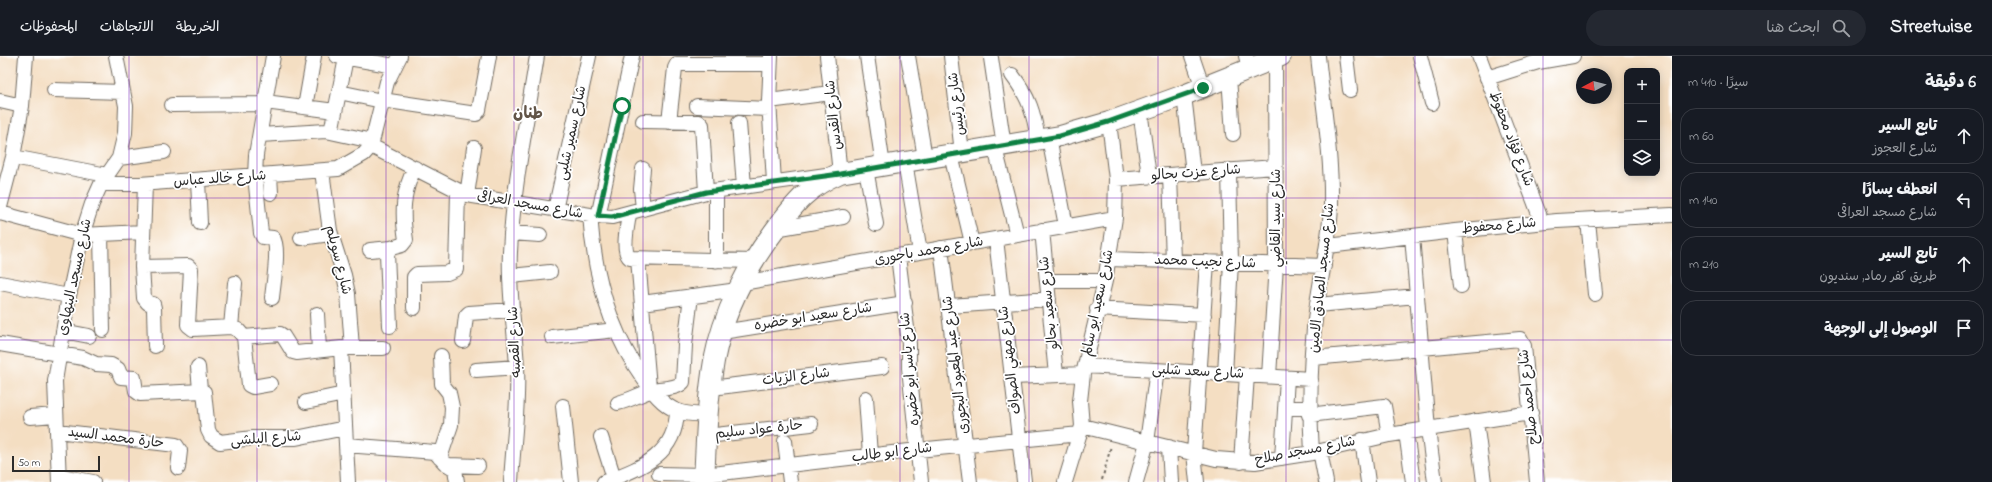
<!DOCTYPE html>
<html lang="ar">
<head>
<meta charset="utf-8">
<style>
  body { margin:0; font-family:"Indie Flower","Playpen Sans Arabic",sans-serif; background:#242831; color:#f1f3f6; direction:rtl }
  .controls { position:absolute; right:12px; top:12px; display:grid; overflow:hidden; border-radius:8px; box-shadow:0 2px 10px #0003 }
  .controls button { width:36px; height:36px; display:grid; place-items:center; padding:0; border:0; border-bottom:1px solid #363941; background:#171b24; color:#f1f3f6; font:20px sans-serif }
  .compass { position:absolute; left:1576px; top:12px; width:36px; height:36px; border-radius:50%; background:#171b24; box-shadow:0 2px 10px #0003; rotate:263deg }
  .scale { position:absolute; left:12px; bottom:10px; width:88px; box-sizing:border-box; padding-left:4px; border:2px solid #2b2b2b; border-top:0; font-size:11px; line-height:14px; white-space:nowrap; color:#2b2b2b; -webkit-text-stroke:3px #fff; paint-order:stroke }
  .stop { position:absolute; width:12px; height:12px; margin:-9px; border:3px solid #0b8043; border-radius:50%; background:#fff }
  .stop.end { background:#0b8043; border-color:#fff; box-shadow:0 1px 4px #0008 }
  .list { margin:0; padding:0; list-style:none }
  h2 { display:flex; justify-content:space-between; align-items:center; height:52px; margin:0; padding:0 16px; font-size:17px }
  h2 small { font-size:13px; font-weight:400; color:#9ea1a6 }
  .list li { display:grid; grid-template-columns:26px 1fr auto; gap:12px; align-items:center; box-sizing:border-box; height:56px; margin:0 8px 8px; padding:0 8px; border:1px solid #363941; border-radius:16px }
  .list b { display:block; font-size:15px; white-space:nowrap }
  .list p { margin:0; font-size:13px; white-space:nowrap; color:#9ea1a6 }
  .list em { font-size:13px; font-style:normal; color:#9ea1a6 }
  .icon { flex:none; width:22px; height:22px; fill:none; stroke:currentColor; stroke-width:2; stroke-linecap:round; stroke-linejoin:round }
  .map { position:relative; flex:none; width:1672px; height:426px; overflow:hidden; direction:ltr }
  header { display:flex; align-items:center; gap:24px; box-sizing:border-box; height:56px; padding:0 20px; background:#171b24; border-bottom:1px solid #363941 }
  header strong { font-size:19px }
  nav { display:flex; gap:22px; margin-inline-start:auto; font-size:14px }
  .search { width:280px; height:36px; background:#242831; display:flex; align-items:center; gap:10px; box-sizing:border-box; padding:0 14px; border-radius:22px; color:#9ea1a6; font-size:15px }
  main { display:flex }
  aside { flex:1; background:#171b24 }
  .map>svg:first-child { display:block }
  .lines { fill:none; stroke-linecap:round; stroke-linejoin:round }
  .street-casing { stroke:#716a60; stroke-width:16 }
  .secondary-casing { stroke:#716a60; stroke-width:22 }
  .path { stroke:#716a60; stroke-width:2; stroke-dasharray:3 3; stroke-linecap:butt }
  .street { stroke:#fff; stroke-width:14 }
  .secondary { stroke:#fff; stroke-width:20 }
  .route { stroke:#0b8043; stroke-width:5 }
  .grid { fill:none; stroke:#7b2cbf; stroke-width:1; stroke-opacity:0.55 }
  .labels { text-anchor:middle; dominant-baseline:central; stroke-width:3.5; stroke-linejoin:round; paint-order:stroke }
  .street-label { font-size:14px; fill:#2b2b2b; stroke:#fff }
  .quarter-label { font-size:16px; font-weight:bold; fill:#625548; stroke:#fff }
</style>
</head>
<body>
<header>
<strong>Streetwise</strong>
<div class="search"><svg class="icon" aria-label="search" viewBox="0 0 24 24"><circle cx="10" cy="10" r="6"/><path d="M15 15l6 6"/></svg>ابحث هنا</div>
<nav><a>الخريطة</a><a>الاتجاهات</a><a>المحفوظات</a></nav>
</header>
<main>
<aside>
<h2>6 دقيقة<small>سيرًا · 410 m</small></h2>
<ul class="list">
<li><svg class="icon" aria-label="ahead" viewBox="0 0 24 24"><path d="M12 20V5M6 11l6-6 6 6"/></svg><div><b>تابع السير</b><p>شارع العجوز</p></div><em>60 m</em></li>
<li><svg class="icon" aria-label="left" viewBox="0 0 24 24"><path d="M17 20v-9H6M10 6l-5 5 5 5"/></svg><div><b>انعطف يسارًا</b><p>شارع مسجد العراقى</p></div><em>140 m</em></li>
<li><svg class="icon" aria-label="ahead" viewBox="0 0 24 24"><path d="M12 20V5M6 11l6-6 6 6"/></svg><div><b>تابع السير</b><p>طريق كفر رماد, سنديون</p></div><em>210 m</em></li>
<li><svg class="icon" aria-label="arrive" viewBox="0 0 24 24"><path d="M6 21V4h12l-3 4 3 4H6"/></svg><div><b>الوصول إلى الوجهة</b></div></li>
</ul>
</aside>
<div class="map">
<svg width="1672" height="426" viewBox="0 0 1672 426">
  <rect width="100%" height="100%" fill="#fff"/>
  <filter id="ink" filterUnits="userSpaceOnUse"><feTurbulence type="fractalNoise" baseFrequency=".025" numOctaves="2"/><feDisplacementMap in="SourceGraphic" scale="8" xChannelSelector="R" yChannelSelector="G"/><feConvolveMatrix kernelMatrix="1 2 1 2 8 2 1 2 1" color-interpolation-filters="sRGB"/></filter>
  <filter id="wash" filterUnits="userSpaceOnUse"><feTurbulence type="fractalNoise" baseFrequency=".012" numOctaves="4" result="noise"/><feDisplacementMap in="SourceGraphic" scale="16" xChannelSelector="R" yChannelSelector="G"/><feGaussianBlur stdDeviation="0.9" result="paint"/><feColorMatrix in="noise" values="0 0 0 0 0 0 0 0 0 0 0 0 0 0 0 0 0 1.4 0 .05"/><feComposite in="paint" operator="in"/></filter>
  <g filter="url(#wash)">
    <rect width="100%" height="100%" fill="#f4dec2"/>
  </g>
  <g filter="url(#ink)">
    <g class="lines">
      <g class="street-casing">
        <path id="street" d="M337,0L395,10
          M771,0L769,45L774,126
          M867,0L883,110
          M908,0L925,102
          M951,0L962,97
          M1192,0L1203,32
          M1246,0L1249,12
          M1346,0L1350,34
          M1420,0L1432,47
          M1479,0L1542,166
          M991,2L1004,90
          M1012,19C1029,41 1034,57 1038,84
          M1229,21L1233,78
          M1487,22L1538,6L1573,0
          M54,34L123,36
          M339,36L382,45
          M1184,39L1193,117
          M382,44L476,58L479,54L489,0
          M0,45L22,50
          M769,45L831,37
          M265,46L335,55
          M172,49L265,48
          M697,50L769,53
          M305,51L314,0
          M1140,54L1149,120
          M643,65L699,66L702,69L706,136
          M669,66L675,12L677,8H770
          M739,67L744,130
          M331,76L346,2
          M260,79L326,75L372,85
          M1049,82L1066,170
          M371,90L467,139L590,159L612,161L706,136L840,117L827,0
          M995,92L1017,179
          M951,99L972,187
          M13,101L107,119
          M119,102L164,96
          M905,106L920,196
          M643,113L641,133L643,153
          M866,113L876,168
          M322,115L330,175L344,219L348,238L352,292
          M270,119L271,137
          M1170,119L1173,205
          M1116,123L1275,111
          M198,124L200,167
          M101,128H140L338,113L364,98L371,90L387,26L400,0
          M145,128L142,211L144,242L148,247L153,248L154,252L155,290
          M716,135V205
          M467,139L474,92
          M0,151L13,101L22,50L26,0
          M555,154L589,0
          M0,157L82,179L143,176
          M629,158C628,168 621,195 630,202L753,205
          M590,159C594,218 609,274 643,322C652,335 663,350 678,355C687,359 699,358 708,359
          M598,161L632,0
          M1588,164L1595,238
          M775,173L843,161
          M1042,174L1056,319
          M1455,175L1461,230
          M511,177L540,179
          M101,178L103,274
          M1412,180L1428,373L1435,426
          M301,182L330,178
          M996,183L1024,425
          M1328,190L1455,175L1557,165L1672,159
          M941,192L970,426
          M370,194L391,192
          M898,200L909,288V312L921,426
          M638,203L649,331
          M1109,203L1324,210
          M142,211L188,210L191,213L188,269L193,273L231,271L238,274L244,281L280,278L283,280L293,296L297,297L341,292H383
          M511,220L550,216
          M1047,225H1105
          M0,227L69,240
          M742,227L1115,162
          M272,242C273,230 280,191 273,182L263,181L261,177L255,120L256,99L273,0
          M642,247L738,234
          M1317,249L1417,240
          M950,250L1049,243
          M414,252V221L417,218L447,217L456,213L458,136
          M1097,253L1204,259
          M317,258L319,294
          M390,270L387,197L391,192L402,189L406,184C402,158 402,136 415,112
          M231,271L235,227
          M63,275L89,280
          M722,276L905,247
          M244,281L249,329L253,331L270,328
          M552,281L616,274
          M463,285L466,260L469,257L513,254
          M0,288L83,302L96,308L111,309L118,313L121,321L134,322L136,335L140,338L202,335L204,336L208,374L211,380L220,386L253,382H296L345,372
          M341,292L348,426
          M1313,302L1520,283L1524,290L1537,426
          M1085,310L1311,323
          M198,311L200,334
          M476,314L517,311
          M1225,318L1231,206L1229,114
          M1269,320L1276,208L1275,3
          M1013,321L1083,318
          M711,332L882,311
          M866,342L870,399
          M306,346L344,338
          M618,347C631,344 642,337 653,334C662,332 677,333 683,326L685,289L691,240
          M563,350L571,426
          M1285,352H1309
          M1309,359L1384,350L1389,379
          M30,361L55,359
          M1476,365L1484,426
          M1082,370L1216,403L1255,406L1312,397L1389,379L1531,357
          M57,375L176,389L180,395L178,412
          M1406,376L1413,426
          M707,380L811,368
          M601,381L614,422
          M1362,384L1368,426
          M785,385L790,426
          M346,389L435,396L445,407L455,413L457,426
          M1169,391L1171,426
          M1320,395L1326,426
          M1312,397C1309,348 1310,297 1317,248C1322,215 1330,182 1331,149C1332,99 1323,49 1318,0
          M440,402L451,369L452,351L449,337L442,328L441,300
          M1282,402L1287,322
          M1241,406L1247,319
          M448,409L478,410
          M659,418L704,419L918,394L1080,378
          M60,420L93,426
          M59,426L55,325L69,240L82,179L92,148L101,128L119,102L125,77L126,50L116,0
          M511,426C513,388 519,349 517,311C515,273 508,234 510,196C513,130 527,65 537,0
          M604,426C640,412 676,400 677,355
          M1065,426L1082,370L1080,345L1083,318L1105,225L1115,162L1116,123L1109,66
          M1136,426L1147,386L1157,314
          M1197,426L1194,397L1207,206"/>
      </g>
      <g class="secondary-casing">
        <path id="secondary" d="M704,426C706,386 707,345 714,305C723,258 746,212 775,174C795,147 808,131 840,117L1060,80L1109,66L1184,39L1281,0"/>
      </g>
      <path class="path" d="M1102,424L1111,390"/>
      <use href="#street" class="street"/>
      <use href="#secondary" class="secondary"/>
    </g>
  </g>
  <g class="lines" filter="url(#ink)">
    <path class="route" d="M622,50L598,160L612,161L706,136L840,118L1060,80L1108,66L1203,32"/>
  </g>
  <path class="grid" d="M129,0V426M257,0V426M386,0V426M514,0V426M643,0V426M772,0V426M900,0V426M1029,0V426M1158,0V426M1286,0V426M1415,0V426M1543,0V426M0,142H1672M0,284H1672"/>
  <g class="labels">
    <g class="street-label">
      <text transform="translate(957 48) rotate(-97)">شارع رئيس</text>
      <text transform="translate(834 59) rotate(-96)">شارع القدس</text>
      <text transform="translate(572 77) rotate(-78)">شارع سمير شلبى</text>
      <text transform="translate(1511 83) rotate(69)">شارع فؤاد محفوظ</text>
      <text transform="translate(1196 117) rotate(-4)">شارع عزت بحالو</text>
      <text transform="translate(220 123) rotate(-4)">شارع خالد عباس</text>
      <text transform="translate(530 149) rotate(10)">شارع مسجد العراقى</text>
      <text transform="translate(1276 162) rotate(-90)">شارع سيد القاضي</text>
      <text transform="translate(1499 170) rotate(-5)">شارع محفوظ</text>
      <text transform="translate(929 195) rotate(-10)">شارع محمد باجورى</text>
      <text transform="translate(338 204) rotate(76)">شارع سويلم</text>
      <text transform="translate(1205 206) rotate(2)">شارع نجيب محمد</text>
      <text transform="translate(75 221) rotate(-78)">شارع مسجد البنهاوى</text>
      <text transform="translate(1322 222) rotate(-84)">شارع مسجد الصادق الامين</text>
      <text transform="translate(1049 247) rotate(-96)">شارع سعيد بحالو</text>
      <text transform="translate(1098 247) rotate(-78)">شارع سعيد ابو سالم</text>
      <text transform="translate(813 261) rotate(-9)">شارع سعيد ابو خضره</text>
      <text transform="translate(515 286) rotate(-93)">شارع القصبه</text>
      <text transform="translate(1010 304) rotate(-97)">شارع مهني الصواف</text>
      <text transform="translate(956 309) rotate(-97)">شارع عبد المعبود البجورى</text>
      <text transform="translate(910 313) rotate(-95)">شارع ياسر ابو خضره</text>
      <text transform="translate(1198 316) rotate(3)">شارع سعد شلبى</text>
      <text transform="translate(796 321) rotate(-7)">شارع الزيات</text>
      <text transform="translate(1529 341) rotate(-96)">شارع احمد صلاح</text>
      <text transform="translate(759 374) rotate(-6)">حارة عواد سليم</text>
      <text transform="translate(116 382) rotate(7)">حارة محمد السيد</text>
      <text transform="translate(266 383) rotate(-4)">شارع البلشى</text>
      <text transform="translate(1305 395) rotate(-11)">شارع مسجد صلاح</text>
      <text transform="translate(892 397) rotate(-7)">شارع ابو طالب</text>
    </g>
    <g class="quarter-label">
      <text x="528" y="58">طنان</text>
    </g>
  </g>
</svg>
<div class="controls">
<button>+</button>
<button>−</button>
<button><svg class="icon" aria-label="layers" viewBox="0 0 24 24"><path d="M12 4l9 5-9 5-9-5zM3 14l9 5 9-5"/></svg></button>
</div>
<svg class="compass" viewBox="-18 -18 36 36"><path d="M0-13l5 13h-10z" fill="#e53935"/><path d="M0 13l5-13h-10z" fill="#9ea1a6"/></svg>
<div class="scale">50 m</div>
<div class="stop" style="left:622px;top:50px"></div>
<div class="stop end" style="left:1203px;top:32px"></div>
</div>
</main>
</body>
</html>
